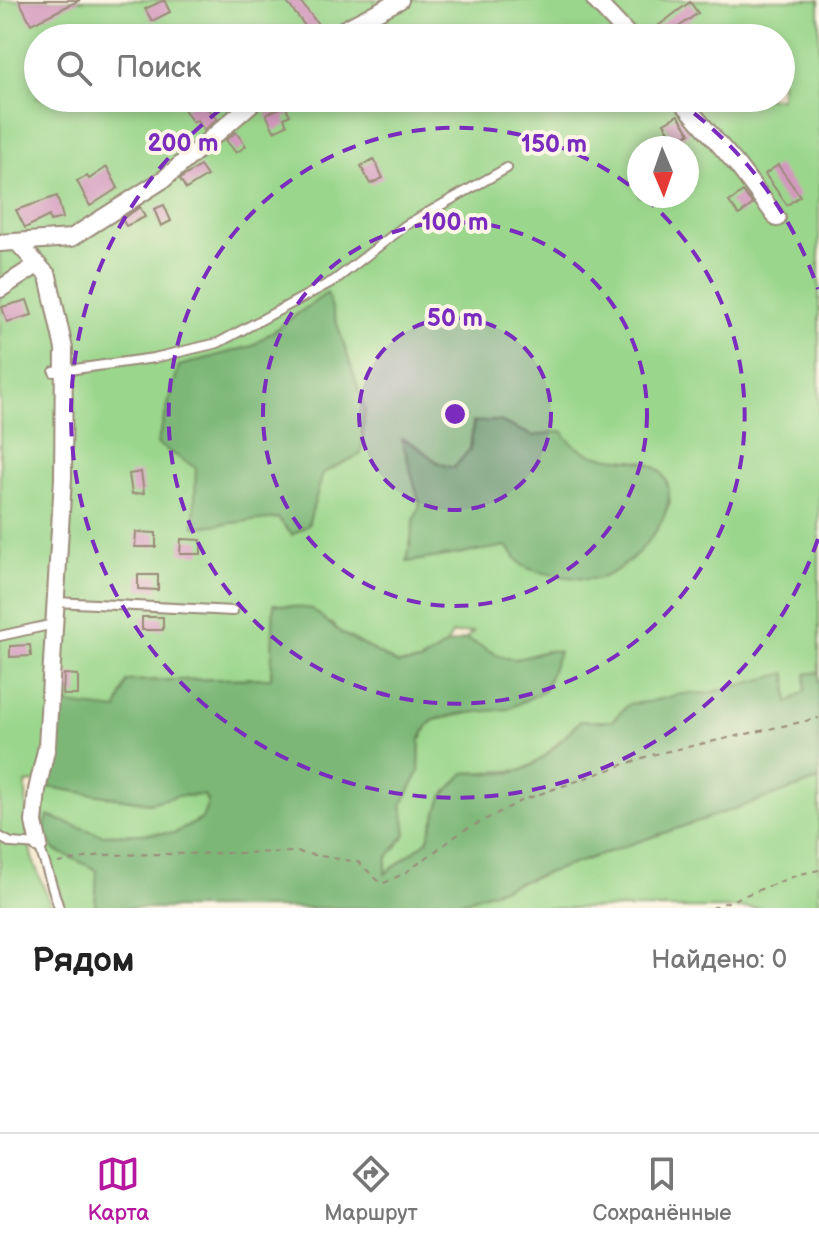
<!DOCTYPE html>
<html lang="ru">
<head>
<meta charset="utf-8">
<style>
  body { margin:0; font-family:"Balsamiq Sans",sans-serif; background:#f6f6f6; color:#222 }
  .compass { position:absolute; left:627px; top:136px; width:72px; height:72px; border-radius:50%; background:#fff; box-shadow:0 4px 12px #0003; rotate:178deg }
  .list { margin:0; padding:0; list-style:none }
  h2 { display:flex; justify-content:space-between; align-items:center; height:104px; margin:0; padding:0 32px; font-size:34px }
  h2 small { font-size:26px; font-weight:400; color:#767676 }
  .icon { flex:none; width:44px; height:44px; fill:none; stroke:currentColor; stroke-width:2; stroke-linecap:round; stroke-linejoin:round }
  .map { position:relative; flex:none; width:819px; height:908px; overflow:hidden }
  .search { position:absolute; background:#fff; box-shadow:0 4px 12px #0003; left:24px; right:24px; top:24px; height:88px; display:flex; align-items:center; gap:20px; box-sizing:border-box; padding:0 28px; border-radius:44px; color:#767676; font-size:30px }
  .sheet { height:224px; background:#fff }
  nav { display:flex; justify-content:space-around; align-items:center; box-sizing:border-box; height:112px; border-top:2px solid #e0e0e0; background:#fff; font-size:22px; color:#767676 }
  nav a { display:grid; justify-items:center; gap:4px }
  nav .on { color:#b5179e }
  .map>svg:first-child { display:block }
  .green { fill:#9ad68b; stroke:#6a8054; stroke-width:2; fill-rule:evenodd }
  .forest { fill:#7bb777; stroke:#5b704a; stroke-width:2 }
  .building { fill:#d398be }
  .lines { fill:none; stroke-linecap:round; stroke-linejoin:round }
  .lane-casing { stroke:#998a78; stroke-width:12 }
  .street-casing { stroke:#998a78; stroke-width:20 }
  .path { stroke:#998a78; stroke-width:2; stroke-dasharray:6 6; stroke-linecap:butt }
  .lane { stroke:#fff; stroke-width:8 }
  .street { stroke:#fff; stroke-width:16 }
  .ring { fill:none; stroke:#7b2cbf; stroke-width:4; stroke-dasharray:14 10 }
  .centre { fill:#7b2cbf; stroke:#fcf5e5; stroke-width:4 }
  .ring-label { font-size:24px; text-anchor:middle; font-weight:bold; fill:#7b2cbf; stroke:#fcf5e5; stroke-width:8; stroke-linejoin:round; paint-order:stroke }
</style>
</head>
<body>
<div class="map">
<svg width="819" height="908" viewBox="0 0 819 908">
  <rect width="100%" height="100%" fill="#fcf5e5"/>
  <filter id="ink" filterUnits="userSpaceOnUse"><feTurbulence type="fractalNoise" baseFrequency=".0125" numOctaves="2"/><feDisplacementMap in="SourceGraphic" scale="16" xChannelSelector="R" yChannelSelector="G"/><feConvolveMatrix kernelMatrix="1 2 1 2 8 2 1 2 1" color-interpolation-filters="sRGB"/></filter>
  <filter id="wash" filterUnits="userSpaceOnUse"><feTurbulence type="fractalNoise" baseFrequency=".006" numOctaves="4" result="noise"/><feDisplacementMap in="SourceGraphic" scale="32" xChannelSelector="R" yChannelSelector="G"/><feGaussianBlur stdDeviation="1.8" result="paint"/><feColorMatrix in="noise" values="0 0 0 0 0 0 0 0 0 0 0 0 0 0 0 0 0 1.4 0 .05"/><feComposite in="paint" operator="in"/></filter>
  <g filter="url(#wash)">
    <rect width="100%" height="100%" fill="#f7ead2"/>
    <path class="green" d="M0,0H819V672L806,674L805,691L788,703L787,674L709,693L682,694L648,702L629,704L612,721H580L543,758L522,770L464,773L442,797L427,841L384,874L387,858L406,834L402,804L419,772L420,740L428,725L434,720L480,711L547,677L559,652C544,647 529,659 514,659C498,658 481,645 466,639L473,632L452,634L446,645L420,662L398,664L341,633L333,624L274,604L271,678L127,681L117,710L48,787L149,803L177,796L204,795L208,803L202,819L175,833L102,835L81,861L98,870L95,908H64L57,881L43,849L41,832L44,781L26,783L27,832L32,858L52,908H0ZM38,38H781V98H38ZM639,148H687V196H639ZM327,293L365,409L361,454L322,473L308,525L278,518L195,527L196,468L179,366L252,346ZM499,421L533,436L561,432L568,442L591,457L642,461L660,471L667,482L670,503L655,531L507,546L407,562L414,520L420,505L403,439C427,447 428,463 454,468L470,449L473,422Z
      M819,780V908H444Z"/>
    <path class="forest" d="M327,293L365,409L361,454L323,473L308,525L292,535L278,518L194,527L196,468L157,444L179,366L252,346Z
      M499,421L533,436L562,431C591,477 649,443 666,480C682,514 631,569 600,578C587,582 533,573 522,565C517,561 512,552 507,546L407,562L414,520L420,505L402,439C426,447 428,463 454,468L470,449L474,422Z
      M274,604L312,609L341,633L398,664L420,662L446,645L466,639C481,645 498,658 514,659C529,659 544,647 559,652L544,691L508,709L459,714L434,720L428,725L420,740L419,772L402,804L406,834L387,858L385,874L427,841L442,797L464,773C483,772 504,776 522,770C545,762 563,737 580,721H612L629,704L648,702L682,694L709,693L787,673L788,703L805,691L806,674L819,672V780L444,908H95L97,870L55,850L44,832L48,816L102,835L175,833L202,819L208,803L204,795L177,796L149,803L48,787L59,703L117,710L127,681L271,678Z"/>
    <g id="blocks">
      <path class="building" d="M19,0H80L31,24Z
        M164,0L170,12L152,21L145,9Z
        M285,0H299L318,24L309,31Z
        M690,2L698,13L673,31L678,38H642Z
        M199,99L217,119L204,130L197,120L193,123L184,109Z
        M285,106L290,115L284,118L287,125L274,131L266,114Z
        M678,115L690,133L676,142L664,123Z
        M158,132L167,146L156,153L147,140Z
        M236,132L246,146L236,153L226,140Z
        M374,159L383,178L370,184L361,166Z
        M778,165L800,196L787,205L765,174Z
        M200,166L207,176L186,189L180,179Z
        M107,167L118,188L90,206L77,181L87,176L89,179Z
        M743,192L753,204L739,215L729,202Z
        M57,196L63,218L50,221L49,216L25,228L16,210Z
        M164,205L171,221L161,226L154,209Z
        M140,207L145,217L126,226L122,219Z
        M27,300L32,315L7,322L2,307Z
        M141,472L144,493L132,494L129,474Z
        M136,532L156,533V547H135Z
        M181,539L201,540V554H180Z
        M138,575H158V590L138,589Z
        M142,617H163V630H142Z
        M30,645L31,656L10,657V646Z
        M64,674L78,675V695H63Z"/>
    </g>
  </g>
  <g filter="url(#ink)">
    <use href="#blocks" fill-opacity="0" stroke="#998a78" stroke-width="2"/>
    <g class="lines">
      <g class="lane-casing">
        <path id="lane" d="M54,372L154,358L218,343L335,280L406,225L507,168
          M56,602L233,611
          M0,636L54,624
          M0,837L11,843L39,845L59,908"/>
      </g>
      <g class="street-casing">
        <path id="street" d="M595,0L631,38
          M327,38L400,0
          M679,98L737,165L777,218
          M17,242L48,276L64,349L63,478L47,746L37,790L34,822L39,845
          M0,243L71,238L164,179L258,98
          M0,289L37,265"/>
      </g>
      <path class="path" d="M58,863L101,855L295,852L358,862L382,884L405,873L463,831L523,800L651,755L819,718
        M712,908L800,874L819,870"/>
      <use href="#lane" class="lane"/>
      <use href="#street" class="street"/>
    </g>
  </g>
  <circle cx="455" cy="414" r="96" fill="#7b2cbf" fill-opacity=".12"/>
  <g class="ring">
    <circle cx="455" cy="414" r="96"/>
    <circle cx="455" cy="414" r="192"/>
    <path d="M644 197A288 288 0 1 1 638 192"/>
    <path d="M818 539A384 384 0 1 1 235 99M378 38A384 384 0 0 1 532 38M675 99A384 384 0 0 1 818 289"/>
  </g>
  <circle cx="455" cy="414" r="12" class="centre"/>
  <g class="ring-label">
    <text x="183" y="151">200 m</text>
    <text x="554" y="152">150 m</text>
    <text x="455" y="230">100 m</text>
    <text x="455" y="326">50 m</text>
  </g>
</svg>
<svg class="compass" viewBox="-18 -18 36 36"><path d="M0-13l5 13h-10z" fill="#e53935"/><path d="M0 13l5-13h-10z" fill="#767676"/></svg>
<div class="search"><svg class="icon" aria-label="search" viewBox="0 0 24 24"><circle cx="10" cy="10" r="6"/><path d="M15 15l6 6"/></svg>Поиск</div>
</div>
<section class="sheet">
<h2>Рядом<small>Найдено: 0</small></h2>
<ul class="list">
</ul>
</section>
<nav>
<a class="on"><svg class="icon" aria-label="map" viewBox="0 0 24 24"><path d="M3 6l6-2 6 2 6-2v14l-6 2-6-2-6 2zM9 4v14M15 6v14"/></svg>Карта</a>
<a><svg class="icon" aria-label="directions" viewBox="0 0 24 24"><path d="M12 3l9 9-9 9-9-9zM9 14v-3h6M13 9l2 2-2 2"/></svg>Маршрут</a>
<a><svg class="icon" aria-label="saved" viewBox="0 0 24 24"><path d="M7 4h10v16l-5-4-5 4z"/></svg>Сохранённые</a>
</nav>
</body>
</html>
